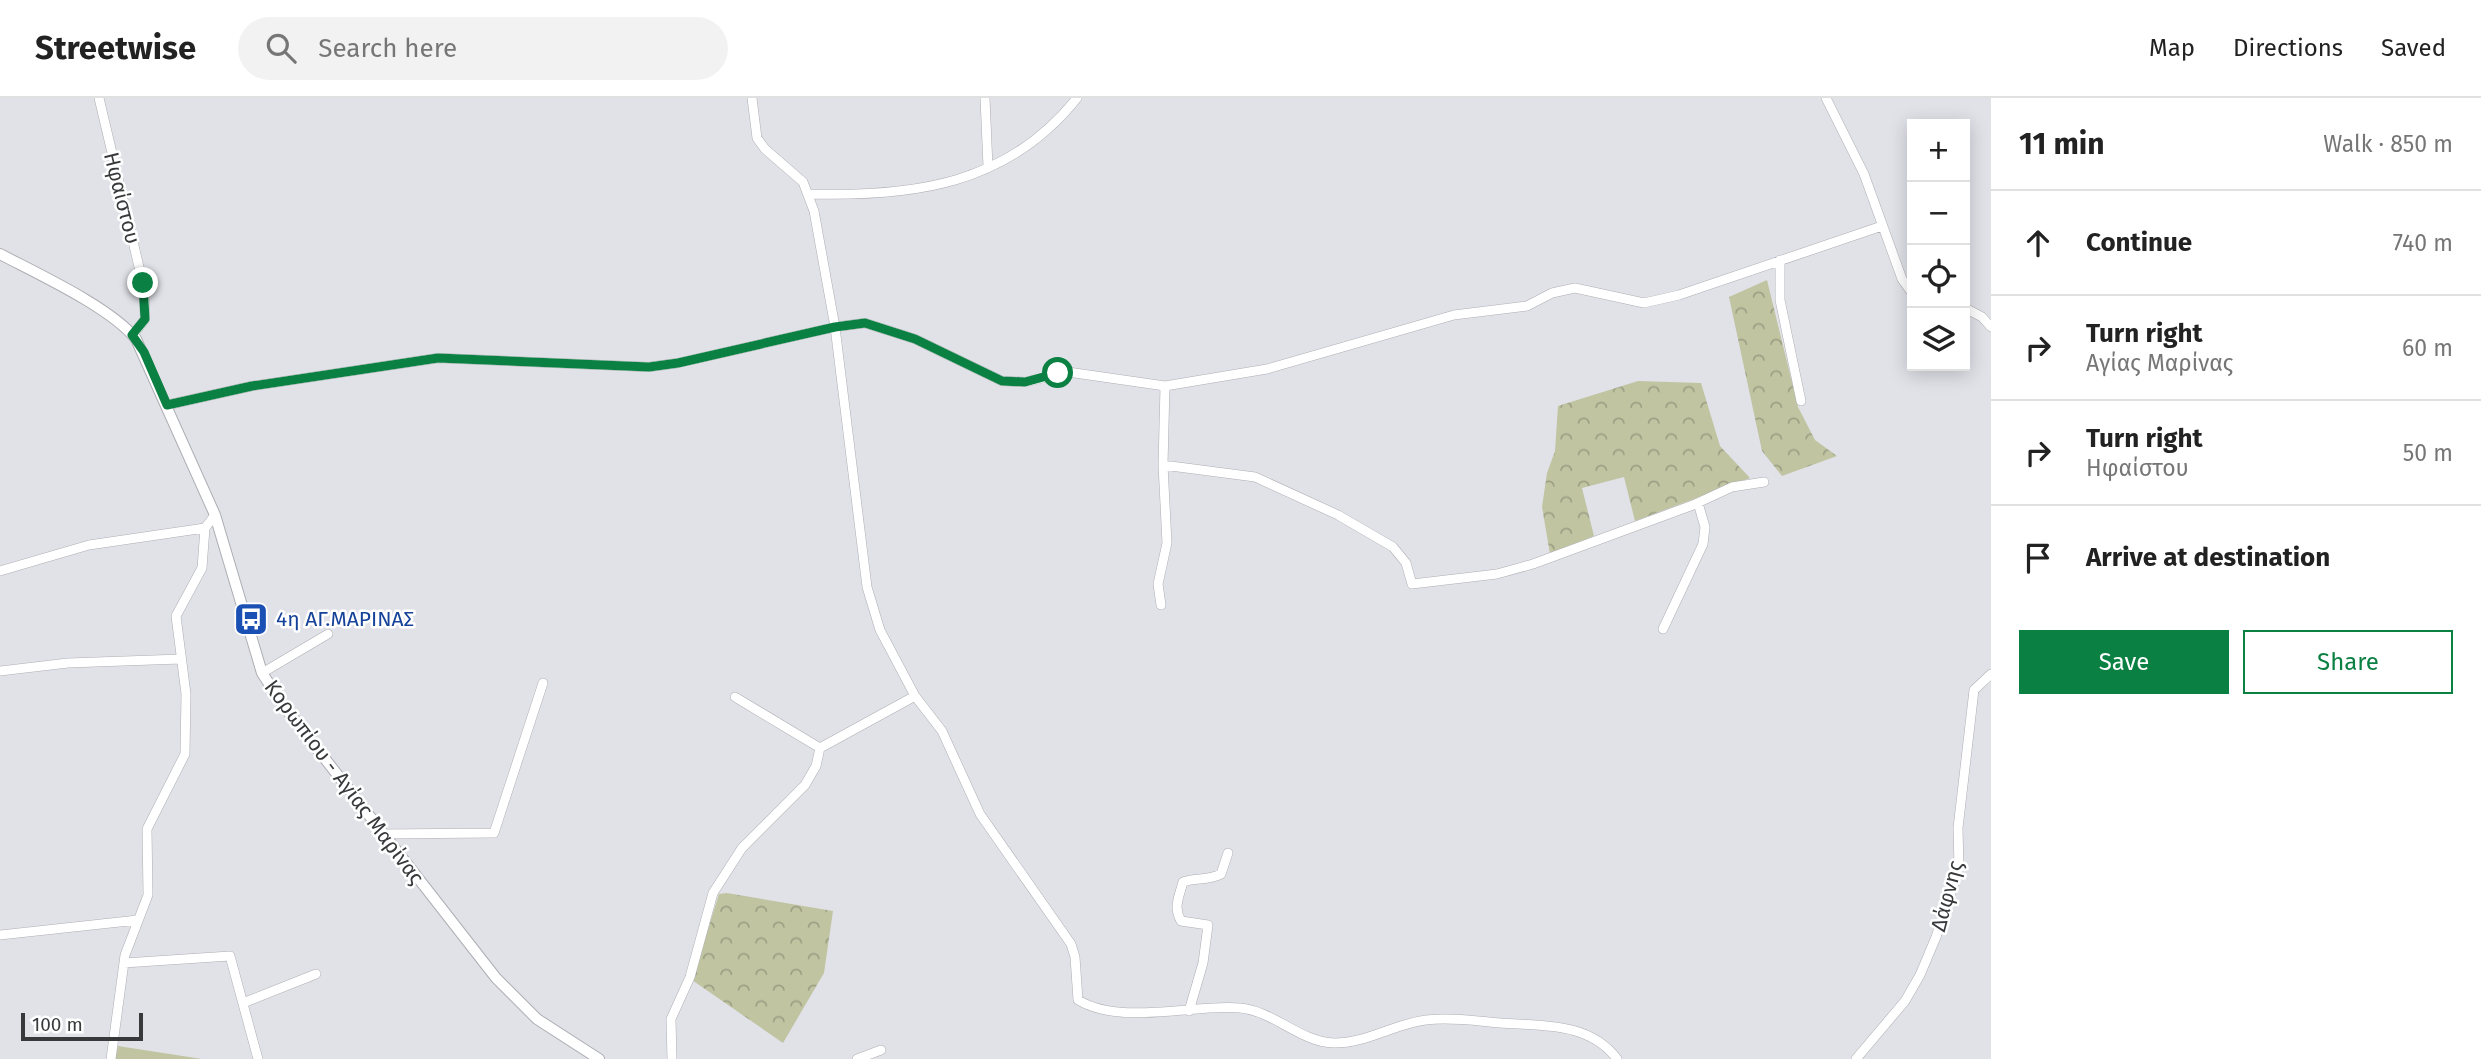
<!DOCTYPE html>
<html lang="en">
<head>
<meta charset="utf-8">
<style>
  body { margin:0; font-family:"Fira Sans",sans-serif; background:#f2f2f2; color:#222 }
  .controls { position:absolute; right:21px; top:21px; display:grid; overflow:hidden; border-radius:0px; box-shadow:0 4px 18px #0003 }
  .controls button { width:63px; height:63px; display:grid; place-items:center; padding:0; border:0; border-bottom:2px solid #e0e0e0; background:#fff; color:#222; font:35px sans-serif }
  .scale { position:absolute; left:21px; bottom:18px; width:122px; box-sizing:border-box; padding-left:7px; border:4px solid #38393b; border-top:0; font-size:19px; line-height:24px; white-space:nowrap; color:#38393b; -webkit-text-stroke:5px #fff; paint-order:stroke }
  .stop { position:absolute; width:21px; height:21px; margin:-16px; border:5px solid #0b8043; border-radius:50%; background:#fff }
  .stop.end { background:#0b8043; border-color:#fff; box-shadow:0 2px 7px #0008 }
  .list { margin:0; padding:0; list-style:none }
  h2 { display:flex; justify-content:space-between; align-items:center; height:91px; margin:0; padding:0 28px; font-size:30px }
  h2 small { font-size:23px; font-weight:400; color:#767676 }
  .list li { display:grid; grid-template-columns:46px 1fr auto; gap:21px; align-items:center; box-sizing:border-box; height:105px; padding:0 28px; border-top:2px solid #e0e0e0 }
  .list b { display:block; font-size:26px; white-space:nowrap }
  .list p { margin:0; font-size:23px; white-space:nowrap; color:#767676 }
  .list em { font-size:23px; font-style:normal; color:#767676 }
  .actions { display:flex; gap:14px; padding:21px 28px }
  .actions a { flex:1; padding:16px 0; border:2px solid #0b8043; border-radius:0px; text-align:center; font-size:24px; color:#0b8043 }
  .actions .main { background:#0b8043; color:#fff }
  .icon { flex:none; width:38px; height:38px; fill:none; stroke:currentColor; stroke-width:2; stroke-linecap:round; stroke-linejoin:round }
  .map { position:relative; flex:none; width:1991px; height:961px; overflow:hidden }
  header { display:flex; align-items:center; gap:42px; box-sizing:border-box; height:98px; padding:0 35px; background:#fff; border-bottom:2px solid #e0e0e0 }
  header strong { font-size:33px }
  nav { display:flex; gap:38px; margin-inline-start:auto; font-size:24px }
  .search { width:490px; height:63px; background:#f2f2f2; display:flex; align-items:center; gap:18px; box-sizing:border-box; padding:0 24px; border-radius:38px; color:#767676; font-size:26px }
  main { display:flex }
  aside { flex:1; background:#fff }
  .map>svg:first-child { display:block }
  .green { fill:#c0c4a1 }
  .forest { fill:url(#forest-crowns) }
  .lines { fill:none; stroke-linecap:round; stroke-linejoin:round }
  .minor-casing { stroke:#adaeb3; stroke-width:10 }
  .major-casing { stroke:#adaeb3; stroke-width:12 }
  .minor { stroke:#fff; stroke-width:9 }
  .major { stroke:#fff; stroke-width:10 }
  .route { stroke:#0b8043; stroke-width:9 }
  .labels { text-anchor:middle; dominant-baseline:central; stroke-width:5; stroke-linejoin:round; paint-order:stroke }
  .street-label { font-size:21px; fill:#38393b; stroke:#fff }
  .transit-label { font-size:21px; fill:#164399; stroke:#fff; text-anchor:start }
</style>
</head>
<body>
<header>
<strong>Streetwise</strong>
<div class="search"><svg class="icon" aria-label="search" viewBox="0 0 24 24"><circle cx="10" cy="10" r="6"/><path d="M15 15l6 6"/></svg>Search here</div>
<nav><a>Map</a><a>Directions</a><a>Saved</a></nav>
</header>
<main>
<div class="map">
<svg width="1991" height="961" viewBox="0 0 1991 961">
  <defs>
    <pattern id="forest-crowns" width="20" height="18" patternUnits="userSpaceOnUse" patternTransform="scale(1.75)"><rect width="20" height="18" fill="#c0c4a1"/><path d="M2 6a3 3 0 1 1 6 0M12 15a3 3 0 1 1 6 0" fill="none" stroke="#9da084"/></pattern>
  </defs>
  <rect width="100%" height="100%" fill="#e1e2e8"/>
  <path class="green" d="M118,948L202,961H115Z"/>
  <path class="forest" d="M1767,182L1798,309L1815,342L1837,358L1782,378L1762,353L1729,199Z
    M1638,283L1701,285L1720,348L1750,380L1635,423L1624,379L1582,390L1594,438L1550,456L1542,409L1547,375L1555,353L1558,308Z
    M727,795L833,813L824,875L783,945L692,882L719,796Z"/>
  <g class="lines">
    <g class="minor-casing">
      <path id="minor" d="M99,0L144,190L145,221L133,237
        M752,0L757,40L765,51L803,84L814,113L835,229L867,489L880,532L915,598L942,633L980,716L1071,846L1075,859L1078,902C1122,928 1191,906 1240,910C1274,913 1300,944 1334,945C1367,945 1394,926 1426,922C1451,919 1476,923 1500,925C1542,928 1590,924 1617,961
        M985,0L988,69
        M1826,0L1864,76L1902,181L1912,195
        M809,96C913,99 1008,87 1077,0
        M1780,162V202L1801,303
        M1965,210L1982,219L1991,229
        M167,307L252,288L438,260L649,269L678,265L835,229L865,225L915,241L1002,283L1025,284L1068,274L1165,288L1267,271L1454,217L1527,208L1552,195L1575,190L1644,205L1679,197L1882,128
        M1163,367L1255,379L1338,417L1393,449L1406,465L1412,486L1497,476L1533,466L1693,407L1732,389L1764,384
        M0,473L89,447L205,430
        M1161,507L1158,486L1167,445L1163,367L1165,288
        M1663,531L1703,446L1705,429L1698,405
        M0,573L68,565L181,561
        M262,575L328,536
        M735,599L820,650
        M383,736L494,735L543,585
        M0,837L138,822
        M124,865L230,858L258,961
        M243,905L316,876
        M1189,913L1203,865L1208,827L1181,823C1173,809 1179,799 1183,784C1196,779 1208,783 1221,776L1228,755
        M111,961L125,857L148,797L147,731L185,656L186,596L176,518L202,470L205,430L215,417
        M672,961L671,921L690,879L713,795L742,750L805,687L816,668L820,650L915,598
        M857,961L881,952
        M1856,961L1905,903L1920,877L1936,839L1959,770L1958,730L1974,592L1991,576"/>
    </g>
    <g class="major-casing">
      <path id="major" d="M0,156C38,176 110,209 136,241L215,417L262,575L283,607L496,880L537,921L599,961"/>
    </g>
    <use href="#minor" class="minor"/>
    <use href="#major" class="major"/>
  </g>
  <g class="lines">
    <path class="route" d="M143,185L145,221L132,237L144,254L167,307L252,288L438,260L649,269L678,265L835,229L865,225L915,241L1002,283L1025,284L1058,275"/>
  </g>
  <defs>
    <g id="bus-square" transform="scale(1.75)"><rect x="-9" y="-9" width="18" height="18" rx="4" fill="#1a4fb4" stroke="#fff"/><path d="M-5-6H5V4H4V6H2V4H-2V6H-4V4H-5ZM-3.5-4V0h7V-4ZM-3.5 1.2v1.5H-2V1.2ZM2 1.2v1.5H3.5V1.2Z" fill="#fff"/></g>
  </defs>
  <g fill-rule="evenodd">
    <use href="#bus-square" x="251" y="521"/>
  </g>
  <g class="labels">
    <g class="street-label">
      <text transform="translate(122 100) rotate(76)">Ηφαίστου</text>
      <text transform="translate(344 684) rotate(53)">Κορωπίου - Αγίας Μαρίνας</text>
      <text transform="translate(1947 798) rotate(-75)">Δάφνης</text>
    </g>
    <g class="transit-label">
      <text x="276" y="521">4η ΑΓ.ΜΑΡΙΝΑΣ</text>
    </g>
  </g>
</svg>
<div class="controls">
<button>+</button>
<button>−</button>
<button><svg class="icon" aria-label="locate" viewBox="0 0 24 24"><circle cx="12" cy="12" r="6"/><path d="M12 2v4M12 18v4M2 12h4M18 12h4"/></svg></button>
<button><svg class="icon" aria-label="layers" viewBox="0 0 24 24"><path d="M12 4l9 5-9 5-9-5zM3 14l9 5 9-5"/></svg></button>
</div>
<div class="scale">100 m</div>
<div class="stop" style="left:1058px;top:275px"></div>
<div class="stop end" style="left:143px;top:185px"></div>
</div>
<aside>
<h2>11 min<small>Walk · 850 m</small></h2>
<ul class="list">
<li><svg class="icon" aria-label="ahead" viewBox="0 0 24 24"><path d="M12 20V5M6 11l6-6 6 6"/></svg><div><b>Continue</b></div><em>740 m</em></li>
<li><svg class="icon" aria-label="right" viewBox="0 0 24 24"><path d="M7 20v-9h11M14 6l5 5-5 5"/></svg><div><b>Turn right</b><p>Αγίας Μαρίνας</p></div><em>60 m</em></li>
<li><svg class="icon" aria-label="right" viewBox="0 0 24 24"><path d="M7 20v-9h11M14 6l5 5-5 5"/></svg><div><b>Turn right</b><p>Ηφαίστου</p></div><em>50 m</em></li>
<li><svg class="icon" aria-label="arrive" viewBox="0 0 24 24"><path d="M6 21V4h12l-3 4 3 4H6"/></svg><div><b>Arrive at destination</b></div></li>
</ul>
<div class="actions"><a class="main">Save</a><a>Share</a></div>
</aside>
</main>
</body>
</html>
